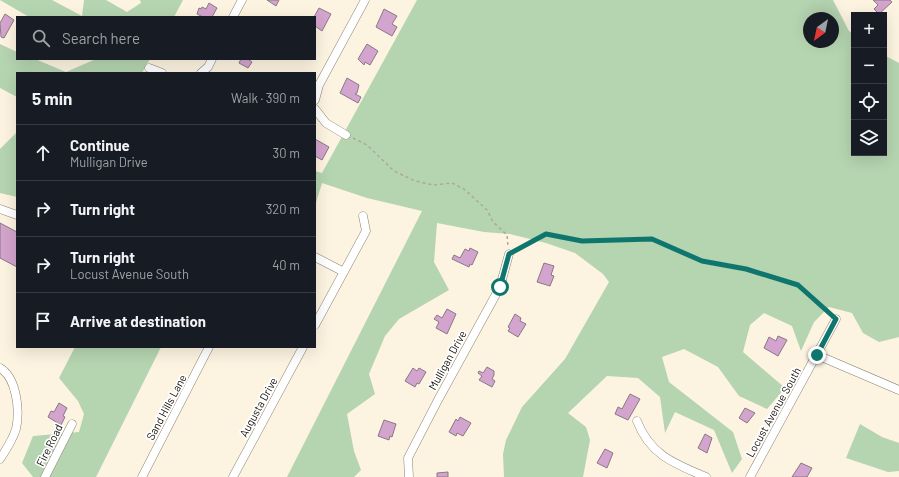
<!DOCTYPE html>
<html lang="en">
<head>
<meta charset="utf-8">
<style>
  body { margin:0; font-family:Barlow,sans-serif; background:#20242c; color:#f1f3f6 }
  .controls { position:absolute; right:12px; top:12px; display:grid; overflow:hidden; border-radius:0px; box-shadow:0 4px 16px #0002 }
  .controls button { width:36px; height:36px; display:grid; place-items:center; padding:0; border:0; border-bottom:1px solid #363941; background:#171b24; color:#f1f3f6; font:20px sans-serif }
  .compass { position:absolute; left:803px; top:12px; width:36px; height:36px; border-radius:50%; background:#171b24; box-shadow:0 4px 16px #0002; rotate:213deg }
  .stop { position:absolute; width:12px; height:12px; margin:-9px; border:3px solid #0f766e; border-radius:50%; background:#fff }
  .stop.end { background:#0f766e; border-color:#fff; box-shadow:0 1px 4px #0008 }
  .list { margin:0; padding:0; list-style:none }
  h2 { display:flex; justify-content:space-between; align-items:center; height:52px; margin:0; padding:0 16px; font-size:17px }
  h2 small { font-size:13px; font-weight:400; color:#9ea1a6 }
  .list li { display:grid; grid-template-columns:26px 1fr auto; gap:12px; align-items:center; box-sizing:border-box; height:56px; padding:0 16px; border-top:1px solid #363941 }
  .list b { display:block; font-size:15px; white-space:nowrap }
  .list p { margin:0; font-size:13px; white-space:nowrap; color:#9ea1a6 }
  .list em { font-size:13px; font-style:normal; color:#9ea1a6 }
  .icon { flex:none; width:22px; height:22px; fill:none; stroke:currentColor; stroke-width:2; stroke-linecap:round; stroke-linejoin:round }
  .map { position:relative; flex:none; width:899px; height:477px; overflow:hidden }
  .search { position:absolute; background:#171b24; box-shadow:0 4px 16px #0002; left:16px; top:16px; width:300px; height:44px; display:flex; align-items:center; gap:10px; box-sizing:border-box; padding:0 14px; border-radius:0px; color:#9ea1a6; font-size:15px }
  .panel { position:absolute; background:#171b24; box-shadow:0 4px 16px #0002; left:16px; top:72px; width:300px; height:276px; border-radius:0px }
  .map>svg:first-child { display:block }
  .green { fill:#b5d4b0; fill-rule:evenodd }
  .building { fill:#d3a4cd; stroke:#887985 }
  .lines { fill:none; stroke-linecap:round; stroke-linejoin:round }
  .minor-casing { stroke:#8d8474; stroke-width:9 }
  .path { stroke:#afa799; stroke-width:1.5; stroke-dasharray:3 3; stroke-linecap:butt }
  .minor { stroke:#fff; stroke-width:8 }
  .route { stroke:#0f766e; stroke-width:5 }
  .labels { text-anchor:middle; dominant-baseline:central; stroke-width:3.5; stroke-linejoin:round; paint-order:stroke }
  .street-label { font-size:11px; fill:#120e09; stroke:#fff }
</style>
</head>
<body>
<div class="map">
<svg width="899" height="477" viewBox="0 0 899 477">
  <rect width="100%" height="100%" fill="#fdf3e1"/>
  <path class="green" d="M0,0H52L82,16L84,0H106L127,12L141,3L140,0H183L174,17H29Z
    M417,0H833L849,31L854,34V153H884V55L899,63V337L879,342L863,333L852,313L829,307L814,322L801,351L792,326L764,313L750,325L743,352L785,388L767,409L739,396L718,367L684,349L662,357L669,382L733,432L742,459L732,473L714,430L675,412L665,433L660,397L638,378L607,376L568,413L586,427L590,440L583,477H504L503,454L506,440L522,407L565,359L609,282L603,274L575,253L546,243L510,234L484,232L437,223L434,262L449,290L399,319L385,336L369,374L375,394L347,414L354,451L361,470L354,477H287L422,211L367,198L322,183L315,206V171L322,173ZM809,18H833V42H809Z
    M0,44L17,52V59H35L66,72L96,59H150L142,73H17V97L0,88Z
    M17,132V197L0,193V149Z
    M75,347H161L96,477H33L22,463L33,436L79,432L84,414L78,401L59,378Z
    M860,424L882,437L899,443V471L888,472L846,458Z"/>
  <path class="building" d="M267,0H279L276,6Z
    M873,0H890L892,2L879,14L874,9L878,5Z
    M209,3L217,8L212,17H203L197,14L199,8L201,9L202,7L206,9Z
    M319,8L331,14L322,31L315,26L314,17Z
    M384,9L397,16L392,24L397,27L392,36L376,27Z
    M5,14L14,20L4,38L1,37L0,23Z
    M367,44L378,51L370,65L365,62L364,65L358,59Z
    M241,59H248L252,62L248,68L239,63Z
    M347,78L359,85L357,93L355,94L361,97L358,103L340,93Z
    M315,139L329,147L322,160L315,156Z
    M0,223L17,232V267L0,258Z
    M470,248L478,252L472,265L470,264L469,267L452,259L454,255L460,258L465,249L469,251Z
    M544,263L554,266L551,275L554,276L550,286L537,282Z
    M447,309L456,314L447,334L436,328L439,322L434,319L437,315L442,318Z
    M515,314L521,318L520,321L526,324L518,337L508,331L510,328L508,327Z
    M778,336L787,340L778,356L764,348L769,337L776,341Z
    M487,367L494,371V375L492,379L495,381L492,387L479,380L482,376L478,373L479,371L483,373Z
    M413,368L417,371L419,368L426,372L419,384L417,383L415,387L405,381Z
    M630,394L640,399L628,420L615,414L618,407L622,409Z
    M59,403L67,408L63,416L65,417L61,425L48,417L51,411L54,412Z
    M745,408L755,413L747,423L739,418Z
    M460,417L471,423L463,436L457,433L456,436L449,432L456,419L458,421Z
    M384,420L396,424L392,437L390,436L389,440L378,436Z
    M705,434L712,438L707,453L698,448Z
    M605,449L613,453L607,468L597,463Z
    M801,463L812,468L807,477H792Z
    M448,472V477H437V473Z"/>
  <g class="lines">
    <g class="minor-casing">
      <path id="minor" d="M233,17L242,0
        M149,68L162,73
        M201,73L208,67L212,59
        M315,100L319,85L365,0
        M315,109L326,123L346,135
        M0,209L17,215
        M315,257L344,272
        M315,325L366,231L363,216
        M817,355L899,390
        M0,368C17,378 20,411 16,429C13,439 6,450 0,459
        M637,421C650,455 675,464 706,477
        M45,477L72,424
        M142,477L209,347
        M233,477L303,347
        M409,477L408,458L438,400L500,287L509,254
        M750,477L836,319"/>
    </g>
    <path class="path" d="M353,138L367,145L394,171L415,181L433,185L452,183L464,189L487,210L493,222L507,235L508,246
      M516,251L547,234L582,241L652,239L702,261L747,269L798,285L830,314"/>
    <use href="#minor" class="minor"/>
  </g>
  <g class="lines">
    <path class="route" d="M500,287L509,254L546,234L582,241L652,239L702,261L746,269L798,285L836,319L817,355"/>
  </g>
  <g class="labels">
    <g class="street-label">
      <text transform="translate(447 360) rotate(-61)">Mulligan Drive</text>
      <text transform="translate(166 407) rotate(-62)">Sand Hills Lane</text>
      <text transform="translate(258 407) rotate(-61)">Augusta Drive</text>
      <text transform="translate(773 412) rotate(-61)">Locust Avenue South</text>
      <text transform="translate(49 445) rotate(-64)">Fire Road</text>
    </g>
  </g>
</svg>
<div class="controls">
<button>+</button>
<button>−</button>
<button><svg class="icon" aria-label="locate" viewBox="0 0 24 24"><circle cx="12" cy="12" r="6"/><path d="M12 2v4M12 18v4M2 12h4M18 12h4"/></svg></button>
<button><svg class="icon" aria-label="layers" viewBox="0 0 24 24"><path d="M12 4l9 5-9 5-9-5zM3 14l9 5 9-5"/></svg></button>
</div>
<svg class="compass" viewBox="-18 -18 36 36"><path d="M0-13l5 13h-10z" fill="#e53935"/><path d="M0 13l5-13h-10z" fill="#9ea1a6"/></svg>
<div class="stop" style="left:500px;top:287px"></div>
<div class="stop end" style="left:817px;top:355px"></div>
<div class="search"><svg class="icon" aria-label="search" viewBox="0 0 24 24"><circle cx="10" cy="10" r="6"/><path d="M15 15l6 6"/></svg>Search here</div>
<section class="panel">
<h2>5 min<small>Walk · 390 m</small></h2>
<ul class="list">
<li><svg class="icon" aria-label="ahead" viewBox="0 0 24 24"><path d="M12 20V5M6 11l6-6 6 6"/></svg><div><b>Continue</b><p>Mulligan Drive</p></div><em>30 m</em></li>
<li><svg class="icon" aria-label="right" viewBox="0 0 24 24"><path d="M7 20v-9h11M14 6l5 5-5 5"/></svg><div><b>Turn right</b></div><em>320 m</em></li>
<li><svg class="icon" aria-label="right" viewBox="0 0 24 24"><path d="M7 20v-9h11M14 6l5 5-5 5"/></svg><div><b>Turn right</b><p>Locust Avenue South</p></div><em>40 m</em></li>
<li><svg class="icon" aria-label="arrive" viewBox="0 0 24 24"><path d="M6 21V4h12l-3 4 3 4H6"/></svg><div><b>Arrive at destination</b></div></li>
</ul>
</section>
</div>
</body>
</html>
